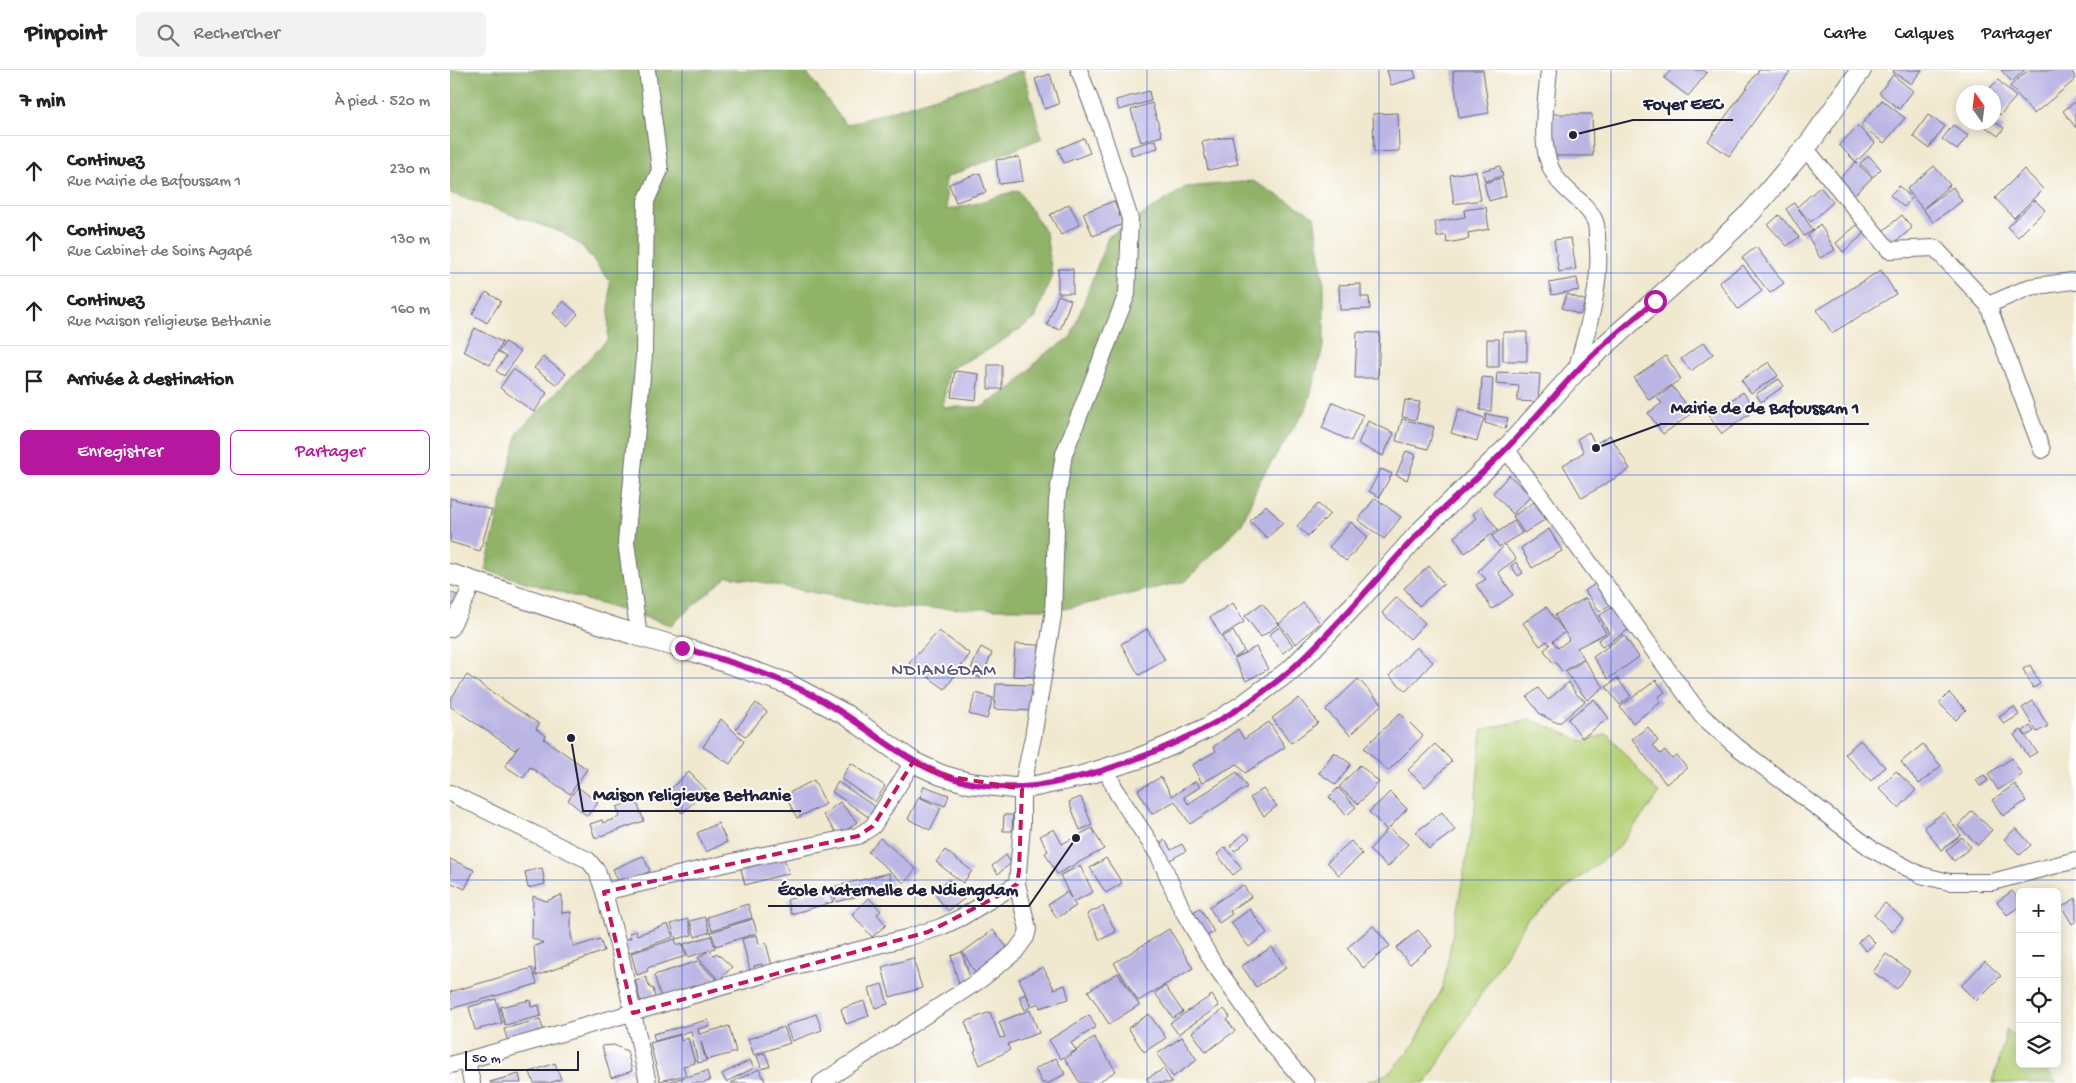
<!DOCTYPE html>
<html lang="fr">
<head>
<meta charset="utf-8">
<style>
  body { margin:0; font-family:"Gochi Hand",sans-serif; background:#f2f2f2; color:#222 }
  .controls { position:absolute; right:15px; bottom:15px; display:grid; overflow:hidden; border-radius:8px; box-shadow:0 2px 12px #0003 }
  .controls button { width:45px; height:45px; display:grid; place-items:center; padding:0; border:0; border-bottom:1px solid #e0e0e0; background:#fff; color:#222; font:25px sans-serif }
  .compass { position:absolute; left:1506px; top:15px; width:45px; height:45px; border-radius:50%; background:#fff; box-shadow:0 2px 12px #0003; rotate:346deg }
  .scale { position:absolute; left:15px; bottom:12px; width:114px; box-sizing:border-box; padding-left:5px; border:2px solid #22223b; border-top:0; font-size:14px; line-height:18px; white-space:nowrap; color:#22223b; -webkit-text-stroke:4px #fff; paint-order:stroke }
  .stop { position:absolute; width:15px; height:15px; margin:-11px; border:4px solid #b5179e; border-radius:50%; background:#fff }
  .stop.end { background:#b5179e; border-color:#fff; box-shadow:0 1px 5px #0008 }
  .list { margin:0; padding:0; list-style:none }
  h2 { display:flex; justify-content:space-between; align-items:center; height:65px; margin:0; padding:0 20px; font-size:21px }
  h2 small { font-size:16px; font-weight:400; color:#767676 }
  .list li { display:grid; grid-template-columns:32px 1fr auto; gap:15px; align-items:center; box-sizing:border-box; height:70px; padding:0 20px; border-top:1px solid #e0e0e0 }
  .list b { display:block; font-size:19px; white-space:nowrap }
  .list p { margin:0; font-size:16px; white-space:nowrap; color:#767676 }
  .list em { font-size:16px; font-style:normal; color:#767676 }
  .actions { display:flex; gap:10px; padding:15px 20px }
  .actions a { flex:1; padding:11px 0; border:1px solid #b5179e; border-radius:8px; text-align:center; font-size:18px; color:#b5179e }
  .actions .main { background:#b5179e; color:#fff }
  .icon { flex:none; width:28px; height:28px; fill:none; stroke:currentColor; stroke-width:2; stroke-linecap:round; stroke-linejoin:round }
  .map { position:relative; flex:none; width:1626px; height:1013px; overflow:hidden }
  header { display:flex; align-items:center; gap:30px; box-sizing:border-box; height:70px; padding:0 25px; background:#fff; border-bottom:1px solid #e0e0e0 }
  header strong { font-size:24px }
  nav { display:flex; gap:28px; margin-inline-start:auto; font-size:18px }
  .search { width:350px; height:45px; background:#f2f2f2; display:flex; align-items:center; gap:12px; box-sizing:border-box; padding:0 18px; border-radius:8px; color:#767676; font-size:19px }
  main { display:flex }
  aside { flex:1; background:#fff }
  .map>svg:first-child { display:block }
  .green { fill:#b5d177; stroke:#6c7a59 }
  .forest { fill:#90b368; stroke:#596a52 }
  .building { fill:#bbb5e4; fill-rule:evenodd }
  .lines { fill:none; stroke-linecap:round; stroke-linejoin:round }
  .minor-casing { stroke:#6a676f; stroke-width:18 }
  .tertiary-casing { stroke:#6a676f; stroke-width:22 }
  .minor { stroke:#fff; stroke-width:16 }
  .tertiary { stroke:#fff; stroke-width:20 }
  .route { stroke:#b5179e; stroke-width:6 }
  .marked { fill:none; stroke:#c2185b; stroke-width:4; stroke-dasharray:10 6; stroke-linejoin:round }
  .grid { fill:none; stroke:#1d4ed8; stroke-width:1; stroke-opacity:0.55 }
  .labels { text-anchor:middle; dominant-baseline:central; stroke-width:4; stroke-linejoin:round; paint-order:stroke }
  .neighbourhood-label { font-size:18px; letter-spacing:1px; fill:#585576; stroke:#fff }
  .leader { fill:none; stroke:#22223b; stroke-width:2 }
  .callout-dot { fill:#22223b; stroke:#fff; stroke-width:2 }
  .callout-label { font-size:18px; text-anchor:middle; font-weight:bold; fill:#22223b; stroke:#fff; stroke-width:4; stroke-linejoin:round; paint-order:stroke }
</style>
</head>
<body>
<header>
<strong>Pinpoint</strong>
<div class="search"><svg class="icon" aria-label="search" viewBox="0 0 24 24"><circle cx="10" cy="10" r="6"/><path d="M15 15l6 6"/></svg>Rechercher</div>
<nav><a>Carte</a><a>Calques</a><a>Partager</a></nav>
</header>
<main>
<aside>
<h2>7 min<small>À pied · 520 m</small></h2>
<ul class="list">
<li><svg class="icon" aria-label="ahead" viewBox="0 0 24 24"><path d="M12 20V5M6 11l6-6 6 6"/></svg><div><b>Continuez</b><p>Rue Mairie de Bafoussam 1</p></div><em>230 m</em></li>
<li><svg class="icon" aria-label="ahead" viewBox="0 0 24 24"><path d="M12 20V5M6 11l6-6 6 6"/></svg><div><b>Continuez</b><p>Rue Cabinet de Soins Agapé</p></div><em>130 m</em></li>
<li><svg class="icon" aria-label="ahead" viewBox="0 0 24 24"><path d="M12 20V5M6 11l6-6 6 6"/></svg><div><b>Continuez</b><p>Rue Maison religieuse Bethanie</p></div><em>160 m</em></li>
<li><svg class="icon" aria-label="arrive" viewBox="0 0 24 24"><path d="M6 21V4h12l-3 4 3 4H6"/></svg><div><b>Arrivée à destination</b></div></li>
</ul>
<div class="actions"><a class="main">Enregistrer</a><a>Partager</a></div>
</aside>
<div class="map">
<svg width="1626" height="1013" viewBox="0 0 1626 1013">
  <rect width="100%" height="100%" fill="#fff"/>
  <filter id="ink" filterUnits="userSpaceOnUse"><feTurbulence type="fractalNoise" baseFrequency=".02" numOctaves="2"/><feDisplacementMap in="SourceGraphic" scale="10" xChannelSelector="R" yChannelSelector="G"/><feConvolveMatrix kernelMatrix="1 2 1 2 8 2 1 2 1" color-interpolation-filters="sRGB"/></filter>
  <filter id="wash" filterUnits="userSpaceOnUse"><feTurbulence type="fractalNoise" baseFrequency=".0096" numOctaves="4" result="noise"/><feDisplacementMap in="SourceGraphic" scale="20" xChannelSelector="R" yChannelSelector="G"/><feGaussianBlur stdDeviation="1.12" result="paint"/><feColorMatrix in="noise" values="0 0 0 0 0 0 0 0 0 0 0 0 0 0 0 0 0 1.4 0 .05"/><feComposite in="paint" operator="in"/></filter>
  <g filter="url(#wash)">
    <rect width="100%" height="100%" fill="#f0e8cf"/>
    <path class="green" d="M1079,649L1133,671L1158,664L1209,724L1167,779L1078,848L976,1013H915L939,1003L965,973L993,917L1024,747L1032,660Z
      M1557,959L1570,973V994H1590L1607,1013H1543Z"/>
    <path class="forest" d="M0,0H355L396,55L573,0L592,68L495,108L497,140L524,134L568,120L596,163L602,205L585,249L538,280L498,300L493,337H532L564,316L592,286L621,267L658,167L736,117L803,111L864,146L874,213V273L857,337L809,412L792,454L736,511L615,539H545L444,538L278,506L221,555L35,500L68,362L158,269L160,211L132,176L111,162L0,123Z"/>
    <g id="blocks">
      <path class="building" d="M937,0H964L966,8L941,15Z
        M1009,0H1033L1039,43L1009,48L1003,1Z
        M1221,0H1253L1257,3L1238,26L1214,8Z
        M1309,0H1341L1279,86L1258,71Z
        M1444,0H1472L1461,14L1443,2Z
        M1551,0H1575L1562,12Z
        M1579,0H1621L1626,9L1584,44L1560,16Z
        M600,4L609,34L595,39L585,9Z
        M1443,5L1463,21L1449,39L1429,23Z
        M1548,10L1566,27L1550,45L1544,39V22H1536Z
        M699,21L701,31L669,40L666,30Z
        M1432,30L1455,48L1434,73L1411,55Z
        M1626,31V58L1613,41Z
        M702,33L712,66L691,72L681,40Z
        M948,43L949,81L924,82L923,44Z
        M1102,44H1142L1143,86H1103Z
        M1478,45L1495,56L1479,78L1463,66Z
        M1544,51L1554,58L1548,66L1529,52H1544Z
        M1503,55L1518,66L1507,80L1492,69Z
        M1408,56L1425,73L1406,92L1389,75Z
        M782,66L788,94L758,100L752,72Z
        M634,68L640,83L614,93L608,79Z
        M706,70L708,78L682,85L680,77Z
        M1419,86L1431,99L1423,107L1410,93Z
        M569,87L573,111L549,114L546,90Z
        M1406,92L1422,108L1403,126L1387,111Z
        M1050,96L1053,106L1035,111L1032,101Z
        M1484,96L1500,115L1474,138L1503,117L1512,131L1483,152L1457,119Z
        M1574,99L1593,119L1564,148L1545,128Z
        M1026,101L1031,130L1004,134L1000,105Z
        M530,103L536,122L506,132L499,114Z
        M1052,108L1056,126L1039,131L1034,113Z
        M1449,116L1462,128L1454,137L1440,125Z
        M1370,117L1383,132L1361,152L1348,138L1363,160L1354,166L1336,139L1344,133L1347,137Z
        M1585,130L1595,140L1568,167L1557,157Z
        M664,131L673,154L643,166L633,143Z
        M619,134L630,154L611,165L600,145Z
        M1036,137L1039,159L1018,163L1019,169L997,173L996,165L987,167L985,152L1015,147L1014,140Z
        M1329,145L1349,167L1337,176L1318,155Z
        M1452,145L1462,158L1443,174L1433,161Z
        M1370,154L1385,180L1370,188L1358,166Z
        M1408,154L1415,163L1393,182L1386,173Z
        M1121,168L1126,199L1109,202L1104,170Z
        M1306,177L1334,213L1320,223L1292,188Z
        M1293,195L1312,221L1288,239L1269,212Z
        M608,199H623V223H608Z
        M1431,200L1446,224L1382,263L1367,240Z
        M1127,208L1129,220L1102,225L1099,213Z
        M911,214V227H919L920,239L890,240L889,215Z
        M36,222L51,231L37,253L22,244Z
        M1117,224L1136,231L1130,245L1112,238Z
        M608,225L621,230L610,260L597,255Z
        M113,231L128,244L117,256L103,243Z
        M25,258L52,272L40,295L13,281Z
        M907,262L930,263L928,308H905Z
        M1053,262H1077V291H1053Z
        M1037,269H1049V297H1037Z
        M55,272L70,282L54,306L46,301L56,287L48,282Z
        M1254,272L1263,284L1241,301L1231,289Z
        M1216,286L1231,309L1199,330L1184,308Z
        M93,287L116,304L107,315L84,298Z
        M1319,292L1328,306L1301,323L1291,310Z
        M538,295H552V319H538Z
        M63,299L97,323L84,342L50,318Z
        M505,301L529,304L526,330L501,327Z
        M1047,302L1090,304L1088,332L1067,331L1069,316L1046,314Z
        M1032,307L1043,308L1041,341L1030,340Z
        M1329,309L1334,316L1311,332L1306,324Z
        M1222,316L1243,343L1213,364L1198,343L1212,333L1207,328Z
        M1293,322L1306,339L1272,364L1259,346Z
        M955,330L970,332L966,350L952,347Z
        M883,332L913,345L901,371L872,358Z
        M1009,339L1034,348L1027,371L1001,363Z
        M1036,344L1058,348L1055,359L1035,353Z
        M952,349L984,357L978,379L946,371Z
        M918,351L944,363L933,386L908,374Z
        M1139,362L1145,374L1160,365L1180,399L1132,428L1113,395L1134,382L1127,369Z
        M956,381L966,385L957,410L946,405Z
        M931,399L942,404L929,427L919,421Z
        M1059,405L1081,426L1063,444L1043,423Z
        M0,428L42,440L30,481L0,472Z
        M925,428L951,447L934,469L908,450Z
        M1084,432L1096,449L1074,463L1063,446Z
        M868,434L880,444L858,466L847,456Z
        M816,435L833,453L817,468L800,451Z
        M1031,437L1048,460L1015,483L1004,467L1026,448L1023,444Z
        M1064,451L1072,463L1049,477L1042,466Z
        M901,452L918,467L896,491L879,477Z
        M1099,459L1112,481L1082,498L1071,478Z
        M1055,475L1066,489L1048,502L1063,525L1042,539L1026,515L1036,509L1028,501Z
        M1066,492L1073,503L1068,506L1061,496Z
        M979,496L994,514L969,536L954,518Z
        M1146,513L1161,534L1150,542L1135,521Z
        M0,522L13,528L0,550Z
        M947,527L975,553L960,569L932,543Z
        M1136,528L1156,563L1127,578L1134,588L1113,602L1105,592L1103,593L1094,580L1100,575L1097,571L1090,576L1073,553L1096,537L1114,561L1105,545ZM1115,562L1119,570L1108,578L1103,571Z
        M783,533L794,552L771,566L760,547Z
        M812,533L829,554L811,567L795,546Z
        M853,533L870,553L846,574L829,554Z
        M1163,537L1178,560L1152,577L1148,570L1159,563L1149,546Z
        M829,557L843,575L833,583L819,565Z
        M697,559L715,590L689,605L671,574Z
        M489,561L520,584L495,619L459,593Z
        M783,561L794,581L784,588L772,567Z
        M1174,565L1189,587L1158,609L1143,587Z
        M565,574L589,575L588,607L563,606Z
        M531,577L542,583L531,608L519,603Z
        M806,577L818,599L796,611L784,589Z
        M966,577L983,592L956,621L939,606Z
        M1134,590L1154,617L1137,630L1116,602Z
        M1580,595L1590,614L1583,618L1573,599Z
        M17,605L89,654L86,659L96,666L94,669L137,699L120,724L80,697L73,708L55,696L69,676L65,680L0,636V630Z
        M1167,608L1181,626L1170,635L1156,617Z
        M908,609L932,634L900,665L876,640Z
        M1206,610L1215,622L1208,627L1211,632L1183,653L1170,637Z
        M1119,612L1125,623L1135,631L1111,652H1105L1090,644L1077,627L1088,618L1098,630Z
        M546,614L584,615L582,641L544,639Z
        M526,623L543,628L537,649L519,644Z
        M1499,623L1516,640L1506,650L1489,633Z
        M849,628L868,653L841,673L822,648Z
        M1144,629L1159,648L1132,668L1118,649Z
        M1583,631L1598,656L1587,662L1572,638Z
        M306,633L317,642L296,667L286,659Z
        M1564,637L1569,645L1554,654L1549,647Z
        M950,643L973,666L938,701L914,678Z
        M271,649L294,671L280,694L253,677Z
        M819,652L835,677L795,703L787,694L752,713L742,695L766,681L763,677L788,659L794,669Z
        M1580,656L1584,661L1577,666L1573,661Z
        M1198,657L1208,671L1203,675L1210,684L1215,680L1222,689L1227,686L1237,698L1216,714L1182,669Z
        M1571,660L1587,682L1579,687L1564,665Z
        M1410,670L1435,697L1421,711L1395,684Z
        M985,674L1002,691L975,717L958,700Z
        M1473,674L1491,696L1469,714L1451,692Z
        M884,682L901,694L886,715L869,703Z
        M1562,688L1572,705L1548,720L1538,704Z
        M401,693L435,716L425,732L391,709Z
        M910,695L929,712L908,734L889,717Z
        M1446,701L1466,720L1449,738L1429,718Z
        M239,702L257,720L232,743L215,724Z
        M787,702L797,717L740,754L725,731L702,744L688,720L711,707L722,726L746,711L750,717L734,727L738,734Z
        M1534,705L1538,711L1530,716L1526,710Z
        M364,710L376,734L347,748L335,725Z
        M388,712L430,740L423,750L382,722Z
        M1565,714L1576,731L1553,746L1542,730Z
        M474,716L499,725L495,736L470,727Z
        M128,717L148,733L137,746L118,730Z
        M888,718L906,737L897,745L879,727Z
        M813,719L827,736L814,746L800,728Z
        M940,722L957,739L939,758L958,774L938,797L919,780L937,760L919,742Z
        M469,727L491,738L480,760L458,749Z
        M631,727L642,755L630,760L619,732Z
        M186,730L194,751L145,768L140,754L152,750L153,753L170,747L167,737Z
        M390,732L407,752L389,766L373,745Z
        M1522,741L1542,760L1528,775L1508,756Z
        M992,742L1005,760L979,779L966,762Z
        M1494,742L1511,765L1491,780L1474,757Z
        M554,745H563L562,761H553Z
        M268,753L277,772L256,782L247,763Z
        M642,758L654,779L607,804L595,783L598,781L590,766L604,759L612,774Z
        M1566,758L1581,775L1570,785L1554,769Z
        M795,763L800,768L785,781L780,776Z
        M1512,767L1521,777L1504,791L1496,781Z
        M430,768L466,799L454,813L418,782Z
        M715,770L721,780L732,774L736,781L718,791L708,774Z
        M901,771L912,784L889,805L877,792Z
        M775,777L792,798L783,805L767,784Z
        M495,780L522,801L513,813L486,792Z
        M556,785L561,793L548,804L542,796Z
        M193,786L200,801L170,815L163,799Z
        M334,788L339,803L295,815L291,799Z
        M656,788L672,813L656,823L640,798Z
        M0,789L24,800L15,819L0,812Z
        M630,796L643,822L623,832L626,836L607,848L598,834L617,822L621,828L610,805Z
        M92,798L95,814L78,818L75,802Z
        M439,803L443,817L386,832L383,817Z
        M499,810L514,829L498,841L483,822Z
        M793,815L801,827L780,841L782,844L769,853L759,837Z
        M379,818L383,832L341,844L337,830Z
        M1562,821L1570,831V836L1557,845L1547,832Z
        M112,825V843L121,842V865L124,877L150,869L154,881L86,906L84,876L93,873L82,868L83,826L96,831Z
        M419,828L431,841L427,844L436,855L422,867L402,844Z
        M1626,828V851L1622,854L1612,837Z
        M1435,833L1453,849L1442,862L1424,845Z
        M298,834L302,848L262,860L257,847Z
        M653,836L666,862L650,870L637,844Z
        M750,838L764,862L753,868L740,844Z
        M800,839L817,863L799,877L781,853Z
        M255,847L260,862L245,867L240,851Z
        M238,849L242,865L226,869L221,854Z
        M303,849L307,863L266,876L261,862Z
        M218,854L223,867L178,883L174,870L181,868L179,863L186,861L187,865Z
        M923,856L940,876L913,898L897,878Z
        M719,859L743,898L688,931L664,893Z
        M543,860L560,881L527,906L513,882Z
        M968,860L982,876L960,894L946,878Z
        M1417,864L1425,873L1416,881L1408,872Z
        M307,865L309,874L316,873L322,896L313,898L312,894L304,896L305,900L300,901L292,869Z
        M261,866L265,878L259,880L264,885L267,883L282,897L269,910L248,888L258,881L238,887L234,874Z
        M225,869L227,875L232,873L236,886L197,898L198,901L187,905L181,883Z
        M822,877L836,898L806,917L792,896Z
        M512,882L521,911L509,914L501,886Z
        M1436,884L1460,901L1447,919L1423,902Z
        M463,888L472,918L440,927L432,897Z
        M248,891L269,912L212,931L204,905Z
        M1535,891L1551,906L1526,931L1511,916Z
        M593,897L604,919L615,915L619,929L590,938L589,933L582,936L569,909Z
        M82,898L87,914L0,939V922Z
        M668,903L689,935L659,954L638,921Z
        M196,907L200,918H203L206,932L200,934L190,930L185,910Z
        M432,914L438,934L425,938L419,918Z
        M715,916L733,942L723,948L705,923Z
        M576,924L581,937L575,940L569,927Z
        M762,925L769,936L728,964L720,953Z
        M46,929L52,953L25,960L19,937Z
        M80,930L81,937L89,935L91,946L55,955L50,937Z
        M414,931L419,946L396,954L391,939Z
        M774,939L780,947L777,950L785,961L756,982L742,962Z
        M580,940L589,963L558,974L560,980L530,995L524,981L526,980L515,952L540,942L550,968L555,967L549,952Z
        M366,944L372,960L342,971L336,956Z
        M699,944L716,968L694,982L678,958Z
        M639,945L646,957L621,973L626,980L611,989L599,970Z
        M90,949L94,962L58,972L54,959Z
        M258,950L260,956L248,959L249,964L279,956L286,982L257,990L251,972L256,991L248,993L241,961L205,971L203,964Z
        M334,957L340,973L304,985L298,969Z
        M230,965L231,971L238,968L245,993L233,996L236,1005L210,1011L200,973Z
        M644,967L666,1001L647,1013H630L615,989Z
        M732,967L747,990L723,1007L707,984Z
        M164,975L177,981L182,1001L161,1008L152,976Z
        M315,983L320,996L312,999L307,986Z
        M606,988L615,1004L599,1013H592L585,999Z
        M300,990L304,998L276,1012L272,1004Z
        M105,993L111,1009L100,1013H84L80,1002Z
        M309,999L316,1013H281Z
        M714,999L722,1013H700L697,1008Z
        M257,1001L260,1011L252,1013H214Z
        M69,1004L71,1013H40V1012Z"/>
    </g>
  </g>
  <g filter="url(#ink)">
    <use href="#blocks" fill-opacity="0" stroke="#6a676f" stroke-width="1"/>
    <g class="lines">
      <g class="minor-casing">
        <path id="minor" d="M1099,0C1096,34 1086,82 1108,110C1119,124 1136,133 1144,149C1147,154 1147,162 1147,167C1153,214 1138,257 1126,301
          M1355,78L1439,180L1485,178L1538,235L1592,380
          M1538,235L1580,217L1622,211L1626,212
          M1056,379L1251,645L1286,676L1423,780L1471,805L1499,812H1542L1626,790
          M0,559L18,524L22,510
          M189,566L176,472L194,286L196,131L210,100L197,0
          M656,699L667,723L709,786L732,839L764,894L815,966L856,1013
          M0,723L138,790L147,801L154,822L170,883L198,1013
          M154,822L304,787L408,766L423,756L463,692
          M17,991L22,1013
          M0,995L341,897L456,868L491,857L512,847L567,814L572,755V719L583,667L603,546L607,430L614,384L677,224L680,149L651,59L629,0
          M371,1013L530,910L565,882L576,867L578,859L567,814"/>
      </g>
      <g class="tertiary-casing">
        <path id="tertiary" d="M0,504L189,566L246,582L336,613L396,645L463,692L491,705L519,713L572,719L632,706L687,689L719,676L757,658L792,636L843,598L911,528L972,460L1056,379L1126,301L1252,189L1302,141L1361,71L1411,0"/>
      </g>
      <use href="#minor" class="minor"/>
      <use href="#tertiary" class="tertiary"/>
    </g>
  </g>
  <g class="lines" filter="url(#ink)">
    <path class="route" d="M232,578C277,590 325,605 366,627C419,655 456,698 516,712C564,724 605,714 651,701C721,679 789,646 844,597C890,555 928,506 971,461C998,432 1030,407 1057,378C1080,354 1102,328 1125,303C1149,277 1178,254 1205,231"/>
  </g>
  <path class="marked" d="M463,692L491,705L572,719L569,801L567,814L552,824L478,862L183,943L154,822L408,766L423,756Z"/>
  <path class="grid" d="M232,0V1013M465,0V1013M697,0V1013M929,0V1013M1161,0V1013M1394,0V1013M0,203H1626M0,405H1626M0,608H1626M0,810H1626"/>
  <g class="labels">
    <g class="neighbourhood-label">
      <text x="494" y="601">NDIANGDAM</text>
    </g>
  </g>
  <path class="leader" d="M1123 65L1183 50H1283M1146 378L1211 354H1419M121 668L133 741H351M626 768L579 836H318"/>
  <g class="callout-dot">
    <circle cx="1123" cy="65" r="5"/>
    <circle cx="1146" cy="378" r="5"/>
    <circle cx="121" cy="668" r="5"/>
    <circle cx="626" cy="768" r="5"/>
  </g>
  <g class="callout-label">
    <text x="1233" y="39">Foyer EEC</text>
    <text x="1315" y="343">Mairie de de Bafoussam 1</text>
    <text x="242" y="730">Maison religieuse Bethanie</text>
    <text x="448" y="825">École Maternelle de Ndiengdam</text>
  </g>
</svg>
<div class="controls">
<button>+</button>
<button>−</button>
<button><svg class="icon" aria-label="locate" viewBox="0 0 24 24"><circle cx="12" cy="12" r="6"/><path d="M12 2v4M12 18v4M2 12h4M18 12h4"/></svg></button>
<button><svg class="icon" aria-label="layers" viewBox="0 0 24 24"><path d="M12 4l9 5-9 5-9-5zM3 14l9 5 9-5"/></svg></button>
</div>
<svg class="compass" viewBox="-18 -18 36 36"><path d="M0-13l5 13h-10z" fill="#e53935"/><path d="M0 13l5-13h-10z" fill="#767676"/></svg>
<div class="scale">50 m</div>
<div class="stop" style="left:1205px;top:231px"></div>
<div class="stop end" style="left:232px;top:578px"></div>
</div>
</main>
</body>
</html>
